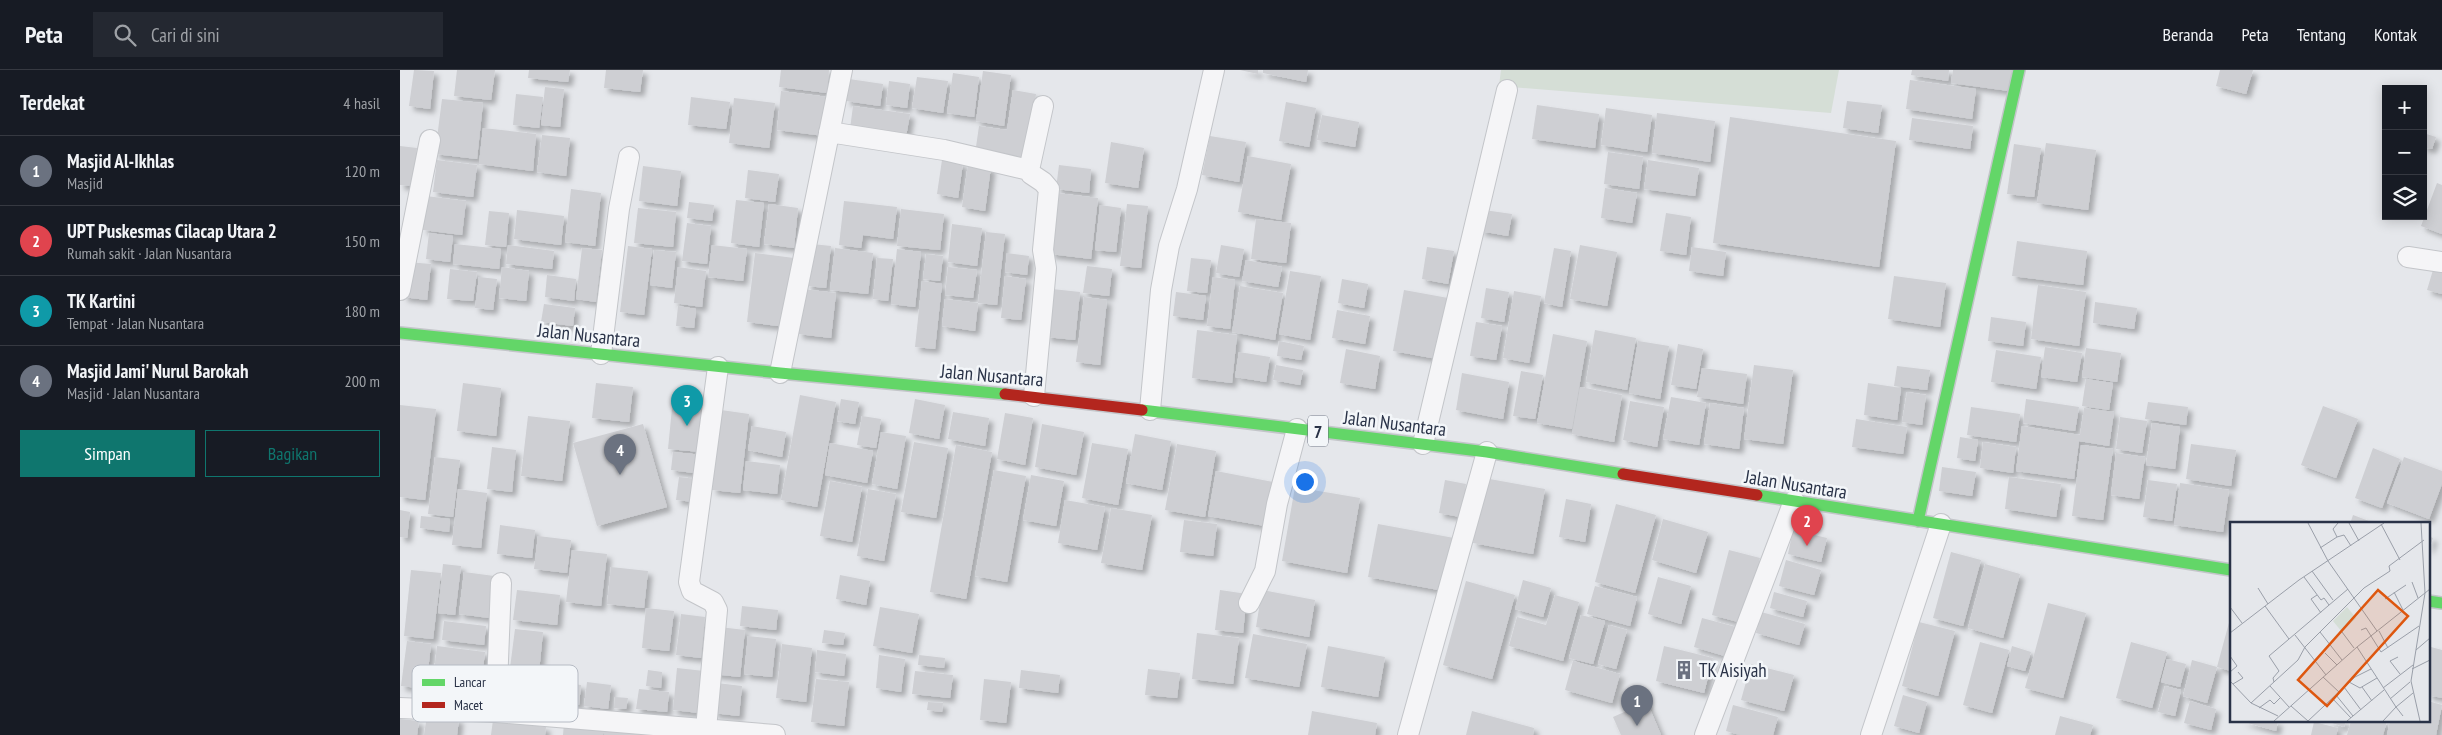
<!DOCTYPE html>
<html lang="id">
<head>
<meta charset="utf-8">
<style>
  body { margin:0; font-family:"PT Sans Narrow",sans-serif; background:#242831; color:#f1f3f6 }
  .controls { position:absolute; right:15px; top:15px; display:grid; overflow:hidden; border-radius:0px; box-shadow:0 2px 12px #0003 }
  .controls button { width:45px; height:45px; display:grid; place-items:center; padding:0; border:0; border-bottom:1px solid #363941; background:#171b24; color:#f1f3f6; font:25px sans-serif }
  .you { position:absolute; left:904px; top:411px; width:18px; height:18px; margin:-12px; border:4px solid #fff; border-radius:50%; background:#1a73e8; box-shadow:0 0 0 8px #1a73e833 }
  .badge { display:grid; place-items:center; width:32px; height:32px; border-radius:50%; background:#0f766e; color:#fff; font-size:16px; font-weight:700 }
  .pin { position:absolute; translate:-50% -41px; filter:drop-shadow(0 1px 2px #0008) }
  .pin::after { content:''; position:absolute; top:26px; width:18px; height:15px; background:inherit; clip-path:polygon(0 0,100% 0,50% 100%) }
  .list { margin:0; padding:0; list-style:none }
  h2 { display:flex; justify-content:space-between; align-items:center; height:65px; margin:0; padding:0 20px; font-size:21px }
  h2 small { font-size:16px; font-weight:400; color:#9ea1a6 }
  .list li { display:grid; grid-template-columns:32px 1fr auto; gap:15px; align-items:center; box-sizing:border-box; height:70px; padding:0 20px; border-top:1px solid #363941 }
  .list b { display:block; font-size:19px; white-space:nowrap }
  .list p { margin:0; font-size:16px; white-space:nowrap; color:#9ea1a6 }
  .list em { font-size:16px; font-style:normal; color:#9ea1a6 }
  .actions { display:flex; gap:10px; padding:15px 20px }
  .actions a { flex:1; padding:11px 0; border:1px solid #0f766e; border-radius:0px; text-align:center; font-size:18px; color:#0f766e }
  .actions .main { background:#0f766e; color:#fff }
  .icon { flex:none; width:28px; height:28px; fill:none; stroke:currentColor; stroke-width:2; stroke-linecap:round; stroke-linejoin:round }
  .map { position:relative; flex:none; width:2042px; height:665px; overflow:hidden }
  header { display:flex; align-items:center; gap:30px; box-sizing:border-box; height:70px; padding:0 25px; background:#171b24; border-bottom:1px solid #363941 }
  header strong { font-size:24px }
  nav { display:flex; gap:28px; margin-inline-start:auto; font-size:18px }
  .search { width:350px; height:45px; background:#242831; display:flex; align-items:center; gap:12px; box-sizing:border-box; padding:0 18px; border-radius:0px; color:#9ea1a6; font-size:19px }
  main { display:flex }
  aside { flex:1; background:#171b24 }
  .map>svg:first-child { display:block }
  .green { fill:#d5ded6 }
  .building { fill:#cecfd3; filter:url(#shadow) }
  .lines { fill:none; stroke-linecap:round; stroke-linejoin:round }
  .street-casing { stroke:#c3c5c9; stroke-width:22 }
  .fast-casing { stroke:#c3c5c9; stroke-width:14 }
  .jam-casing { stroke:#c3c5c9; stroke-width:14 }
  .street { stroke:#f5f5f7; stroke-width:20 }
  .fast { stroke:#63d668; stroke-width:11 }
  .jam { stroke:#b3261e; stroke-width:11 }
  .labels { text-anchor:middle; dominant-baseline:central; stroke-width:5; stroke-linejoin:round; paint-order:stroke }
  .shield { fill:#f3f6f9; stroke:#666d7c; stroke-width:1 }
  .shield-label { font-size:18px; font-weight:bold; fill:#293247 }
  .street-label { font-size:19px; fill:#293247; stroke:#f3f6f9 }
  .poi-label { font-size:19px; fill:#293247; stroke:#f3f6f9; text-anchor:start }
  .inset-road { fill:none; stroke:#9a9fa9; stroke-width:1 }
  .view { fill:#de570f; fill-opacity:0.15; stroke:#de570f; stroke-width:2.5 }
  .inset-edge { fill:none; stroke:#293247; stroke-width:2.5 }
  .key { fill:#f3f6f9; stroke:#b6bbc4; stroke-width:1 }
  .key-label { font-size:14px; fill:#293247 }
</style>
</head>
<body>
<header>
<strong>Peta</strong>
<div class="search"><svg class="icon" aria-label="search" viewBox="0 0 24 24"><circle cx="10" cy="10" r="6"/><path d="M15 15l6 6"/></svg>Cari di sini</div>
<nav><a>Beranda</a><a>Peta</a><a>Tentang</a><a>Kontak</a></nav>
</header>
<main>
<aside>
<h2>Terdekat<small>4 hasil</small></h2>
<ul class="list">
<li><span class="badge" style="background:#6b7280">1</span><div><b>Masjid Al-Ikhlas</b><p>Masjid</p></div><em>120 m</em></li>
<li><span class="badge" style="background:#e0444e">2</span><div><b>UPT Puskesmas Cilacap Utara 2</b><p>Rumah sakit · Jalan Nusantara</p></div><em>150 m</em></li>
<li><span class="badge" style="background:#0f9aa8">3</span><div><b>TK Kartini</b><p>Tempat · Jalan Nusantara</p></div><em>180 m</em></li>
<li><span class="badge" style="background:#6b7280">4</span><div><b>Masjid Jami' Nurul Barokah</b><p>Masjid · Jalan Nusantara</p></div><em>200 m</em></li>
</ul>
<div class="actions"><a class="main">Simpan</a><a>Bagikan</a></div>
</aside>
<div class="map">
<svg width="2042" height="665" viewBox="0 0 2042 665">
  <defs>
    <filter id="shadow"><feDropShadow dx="4.5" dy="4.5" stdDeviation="2.5" flood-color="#0004"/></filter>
  </defs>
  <rect width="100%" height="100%" fill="#e5e7eb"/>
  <path class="green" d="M1101,0H1439L1431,43L1099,16Z"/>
  <path class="building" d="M14,0L34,1L30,39L9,36Z
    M57,0H95L91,30L54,26Z
    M129,0H170L168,12L128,8Z
    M206,0H243L240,22L204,18Z
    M381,0H429L427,23L379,17Z
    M840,0H858V4Z
    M863,0H908L906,12L863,3Z
    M1512,0H1549L1548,11L1511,5Z
    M1553,0H1612L1609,21L1551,13Z
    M1820,0H1853L1846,24L1816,16Z
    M583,1L611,5L604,56L576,51Z
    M553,3L579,7L574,47L547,43Z
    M517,7L548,11L543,43L512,38Z
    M449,9L483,14L480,36L446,31Z
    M1510,10L1576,19L1572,49L1506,39Z
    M489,11L510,14L507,38L486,35Z
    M145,17L164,19L160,57L141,55Z
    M613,20L636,24L626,92L575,84L579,56L607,60Z
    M381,21L428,27L424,66L377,60Z
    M116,24L143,27L139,58L113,55Z
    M291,27L330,32L326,59L288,55Z
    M334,28L375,33L369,78L329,73Z
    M42,29L83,33L77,89L35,84Z
    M1447,31L1482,35L1478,63L1443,58Z
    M886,32L916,38L909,77L879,71Z
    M1137,35L1199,44L1195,78L1132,69Z
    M453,36L510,44L506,67L450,59Z
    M1206,38L1252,45L1247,82L1201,75Z
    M1257,43L1315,51L1310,92L1252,83Z
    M922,45L959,52L955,77L917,70Z
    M1330,47L1496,71L1479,197L1313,173Z
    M1512,48L1573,56L1570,79L1509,70Z
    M83,58L136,64L133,101L79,94Z
    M2023,63L2036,67L2032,79L2023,77Z
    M142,65L170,68L166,106L137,102Z
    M810,66L846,72L839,112L802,105Z
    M711,72L744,78L738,118L705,113Z
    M1646,73L1696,80L1688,140L1637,133Z
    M1614,74L1641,78L1634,127L1607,124Z
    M0,76L17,78L12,116L0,115Z
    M1208,82L1243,87L1239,119L1204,114Z
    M848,86L891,94L881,150L838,142Z
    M37,90L77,95L73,127L33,122Z
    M542,90L563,93L558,128L537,124Z
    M1248,90L1299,98L1295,126L1244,119Z
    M568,94L591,97L585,141L562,137Z
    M659,95L691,99L689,123L656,119Z
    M243,96L281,101L277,136L239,131Z
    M348,100L379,104L375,132L345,128Z
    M2037,113L2042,115V164L2021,156Z
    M1205,118L1237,123L1232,153L1201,148Z
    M171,119L201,123L195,176L165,172Z
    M657,123L698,128L691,189L650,184Z
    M26,126L66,131L62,165L23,160Z
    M336,130L364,133L359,177L331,173Z
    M444,131L497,137L493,169L463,165L461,178L439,175Z
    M289,132L314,135L312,151L287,148Z
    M369,134L398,138L394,178L364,174Z
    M727,134L748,136L741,198L720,196Z
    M700,135L721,138L716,182L695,180Z
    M238,138L276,142L273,177L234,173Z
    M501,139L544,144L540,180L497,176Z
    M117,140L164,146L161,175L114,169Z
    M1084,140L1112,144L1108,166L1080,161Z
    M89,141L109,143L106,177L85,175Z
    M1266,143L1291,147L1286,185L1260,181Z
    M856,149L891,153L886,193L851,189Z
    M287,153L311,156L307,194L282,191Z
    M552,154L582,158L577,196L548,192Z
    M586,162L605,164L597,235L578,233L575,261L542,256L545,229L578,233Z
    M29,163L53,166L50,192L26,189Z
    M1617,171L1687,181L1683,215L1612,206Z
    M55,174L101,179L99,199L53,194Z
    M412,174L431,176L426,218L407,216Z
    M108,175L154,181L152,199L106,194Z
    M312,175L347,179L343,211L308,207Z
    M821,175L844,179L839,207L816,203Z
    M1180,175L1217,182L1207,236L1170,229Z
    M228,176L252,179L244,245L220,242Z
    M1027,177L1054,181L1048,214L1022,209Z
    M1292,177L1326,182L1323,206L1289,201Z
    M182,178L202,180L196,232L176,229Z
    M435,178L473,183L468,224L430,220Z
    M1154,178L1171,181L1162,237L1144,233Z
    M497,179L521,182L515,237L491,234Z
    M254,180L276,182L272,218L250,215Z
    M355,183L394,188L386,257L347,252Z
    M607,183L629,186L627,205L605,202Z
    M526,184L543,186L540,211L523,209Z
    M477,188L493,189L488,231L473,229Z
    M791,188L811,190L807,223L787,221Z
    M846,190L882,197L878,217L842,211Z
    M7,192L31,194L27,230L3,227Z
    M687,196L712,199L709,226L683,223Z
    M102,197L129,201L126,231L99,228Z
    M278,197L306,201L302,237L274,233Z
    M548,197L577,200L573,228L545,225Z
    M50,199L77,202L73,231L47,229Z
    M2033,200L2042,202V224L2027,220Z
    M890,201L921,206L910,270L879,264Z
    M147,205L176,209L174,231L145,227Z
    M605,206L626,209L621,250L601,248Z
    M1494,206L1546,213L1540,257L1488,249Z
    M79,207L97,209L93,240L75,238Z
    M813,207L835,210L830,259L807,256Z
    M942,209L968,214L964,238L938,233Z
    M522,211L542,214L535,279L515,277Z
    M1638,215L1686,222L1679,276L1631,269Z
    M840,216L883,223L875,270L832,262Z
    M1086,218L1109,222L1104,252L1081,248Z
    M403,219L436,223L431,268L398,264Z
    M652,219L680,222L675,270L646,267Z
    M1004,220L1048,228L1037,289L993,281Z
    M1114,221L1141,226L1129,293L1103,288Z
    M776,222L806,226L803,250L773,246Z
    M684,227L707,230L700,295L676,292Z
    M1695,232L1737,238L1734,259L1693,253Z
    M144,234L175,238L173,256L141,252Z
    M278,236L296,239L294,258L276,256Z
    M937,240L970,246L965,274L932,268Z
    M1591,247L1626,252L1623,276L1588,271Z
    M1076,252L1102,256L1096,290L1070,286Z
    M797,260L837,265L832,313L792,308Z
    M1195,260L1236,268L1227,320L1186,312Z
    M1153,264L1187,271L1172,359L1137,353Z
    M879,271L904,276L901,290L877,286Z
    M1238,271L1269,276L1260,329L1229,323Z
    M1278,274L1303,279L1296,319L1271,315Z
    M1645,277L1682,283L1677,312L1641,307Z
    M1686,278L1721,283L1717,312L1682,307Z
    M946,279L980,286L975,319L940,313Z
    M1596,280L1641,287L1636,319L1591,312Z
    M839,282L870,287L866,312L835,307Z
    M876,295L903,300L900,315L873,310Z
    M1354,295L1393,300L1383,374L1344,369Z
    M1497,296L1530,300L1527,320L1494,316Z
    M1302,298L1347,304L1343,334L1297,327Z
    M1121,301L1143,305L1135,349L1113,346Z
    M1062,303L1109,312L1103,349L1056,340Z
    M1686,309L1713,313L1709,340L1682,336Z
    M63,313L101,318L96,366L57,361Z
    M196,313L233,317L229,352L192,348Z
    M1468,313L1501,318L1497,350L1464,345Z
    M1180,317L1222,325L1214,372L1172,364Z
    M1507,322L1526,325L1522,355L1502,352Z
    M400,325L436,332L417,437L381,430Z
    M1271,327L1306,333L1299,375L1263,369Z
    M273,328L307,333L301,382L268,379Z
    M441,329L459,332L455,354L437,351Z
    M515,329L545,335L539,369L509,363Z
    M1626,329L1679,337L1675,361L1623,353Z
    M1230,331L1264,337L1257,377L1223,370Z
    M1748,332L1788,337L1786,355L1745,349Z
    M1310,333L1344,338L1339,379L1304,374Z
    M0,335L36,339L25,430L0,427Z
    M1923,336L1958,349L1936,408L1901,395Z
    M1571,337L1620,344L1616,372L1567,365Z
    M1684,338L1714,342L1709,376L1679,371L1674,409L1616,401L1622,356L1680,365Z
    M321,340L349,344L340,423L312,420Z
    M553,342L589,348L585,376L548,369Z
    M605,343L633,348L625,395L597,389Z
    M128,346L170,351L162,411L121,406Z
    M462,346L481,349L476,378L457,375Z
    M1720,347L1747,351L1742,383L1716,379Z
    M1456,349L1507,357L1503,384L1452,377Z
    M1752,353L1780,357L1775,399L1746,395Z
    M243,354L267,437L197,456L173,373Z
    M642,354L684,362L676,405L635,397Z
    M352,356L386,362L382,387L348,380Z
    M481,362L506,366L497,419L472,414Z
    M735,364L771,371L762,420L726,413Z
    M1560,367L1578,370L1575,391L1557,388Z
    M514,372L548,378L536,448L501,442Z
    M1583,372L1616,377L1613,403L1580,398Z
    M430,373L473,381L467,413L425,405Z
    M692,373L728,379L718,435L682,428Z
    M777,374L816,381L805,447L765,440Z
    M1791,374L1836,380L1831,416L1786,409Z
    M556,375L592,382L566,529L530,522Z
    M1681,375L1713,379L1703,450L1672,446Z
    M92,377L116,380L112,422L87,419Z
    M1973,378L2000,389L1982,438L1955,428Z
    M273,382L303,385L301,404L271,400Z
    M1716,383L1745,387L1739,429L1711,425Z
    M35,387L60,390L53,447L28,444Z
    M2004,387L2042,401V414L2029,449L1987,433Z
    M346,391L380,395L377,424L343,420Z
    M1542,397L1576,402L1572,426L1539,421Z
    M594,400L626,406L607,512L575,506Z
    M816,401L873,412L865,456L808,446Z
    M631,405L664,411L656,456L623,450Z
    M279,407L297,409L294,432L276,430Z
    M1609,407L1661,414L1656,447L1605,439Z
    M1084,408L1145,419L1133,484L1073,473Z
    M1045,410L1066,414L1060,447L1039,443Z
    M1748,410L1777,414L1772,451L1743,447Z
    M430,411L462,417L452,472L420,466Z
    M1780,413L1829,420L1823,462L1774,455Z
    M895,417L960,428L947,503L882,491Z
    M58,419L87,423L81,478L52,475Z
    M468,419L496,424L484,491L457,486Z
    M1166,429L1191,434L1185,472L1159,467Z
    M665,430L705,437L697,480L658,473Z
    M1216,434L1256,445L1235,523L1195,512Z
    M711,438L752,445L742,500L701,493Z
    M0,440L10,442L7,468L0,467Z
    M1953,445L1977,454H1950Z
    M21,446L50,449L49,462L20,458Z
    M1263,449L1308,462L1296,503L1252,490Z
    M784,450L817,454L813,486L780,482Z
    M978,454L1054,468L1044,521L968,507Z
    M100,455L135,460L132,488L97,484Z
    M1393,460L1427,468L1421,492L1388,484Z
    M138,466L171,470L167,503L134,499Z
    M2028,466L2033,468L2029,480H2028Z
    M172,480L207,484L201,536L166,532Z
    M1329,480L1360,488L1342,553L1312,545Z
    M1551,482L1581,490L1563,556L1533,548Z
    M1386,490L1421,500L1414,525L1379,516Z
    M43,494L61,496L55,545L38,543Z
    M1585,494L1620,504L1603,568L1568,558Z
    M211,497L248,501L244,538L207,534Z
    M11,500L41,503L33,569L4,566Z
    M64,502L94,506L89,548L59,544Z
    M440,505L470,511L466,535L436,529Z
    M1258,507L1291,516L1281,554L1248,544Z
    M1123,510L1151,518L1143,547L1115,539Z
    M1066,511L1115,525L1092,609L1043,595Z
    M1195,516L1237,527L1230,556L1187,544Z
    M117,520L160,525L157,555L113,550Z
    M820,520L847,524L843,563L815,560Z
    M862,520L915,530L909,567L856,557Z
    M1374,522L1407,531L1403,547L1370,538Z
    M1155,525L1179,532L1163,591L1109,576L1117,547L1146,555Z
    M1648,533L1686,543L1663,628L1625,618Z
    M342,536L378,540L376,560L340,556Z
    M480,537L519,544L512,583L473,576Z
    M246,538L274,541L269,581L242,578Z
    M1361,542L1405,554L1399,575L1356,563Z
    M281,544L305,547L301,588L276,585Z
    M1181,545L1205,551L1193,594L1169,588Z
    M1302,548L1336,557L1328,587L1294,577Z
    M1830,549H1831V601L1817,597Z
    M44,551L86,556L84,575L42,570Z
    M1519,552L1555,561L1538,626L1502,616Z
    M1209,555L1227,560L1216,599L1198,594Z
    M319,557L345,560L340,607L313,604Z
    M115,559L143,562L139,602L110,598Z
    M424,560L445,563L443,575L422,573Z
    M797,563L839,568L833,614L792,609Z
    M853,564L907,574L899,617L845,608Z
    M348,566L376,569L372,607L344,604Z
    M7,571L31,574L26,619L1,616Z
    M1580,572L1609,580L1592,643L1563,635Z
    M1731,572L1767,582L1752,638L1716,628Z
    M382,574L412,578L406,632L376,628Z
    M37,576L85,582L81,616L33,610Z
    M928,576L985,587L978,627L921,617Z
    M1264,576L1313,588L1304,623L1256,611Z
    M1612,576L1631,582L1625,601L1607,596Z
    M2031,577L2042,580V628L2028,625V585Z
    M417,580L446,584L444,606L415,602Z
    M479,585L505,589L501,622L476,618Z
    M519,585L545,588L544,598L518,595Z
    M1767,589L1786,594L1780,617L1761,612Z
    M1792,590L1817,597L1807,633L1783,626Z
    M1173,591L1220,604L1212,633L1165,620Z
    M1351,594L1394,605L1384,641L1341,630Z
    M277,598L304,601L299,643L273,640Z
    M748,599L780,603L777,628L745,625Z
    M248,600L262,602L261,618L246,616Z
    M621,600L660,605L658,623L619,618Z
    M515,601L553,605L550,628L512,624Z
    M416,609L449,612L444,656L411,652Z
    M584,609L611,612L606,653L580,650Z
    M156,612L181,615L179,635L154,631Z
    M187,612L211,615L208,639L184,636Z
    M317,613L342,616L339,646L313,643Z
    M1765,616L1781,620L1775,646L1758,642Z
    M239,619L269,622L267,642L236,639Z
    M1503,625L1527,632L1519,663L1494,656Z
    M215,627L228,628L226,639L214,638Z
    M1790,631L1816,639L1811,660L1784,653Z
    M2028,631L2042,635L2036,665H1987L1990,651H2028Z
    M528,632L543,633L542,642L527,640Z
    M1247,632L1261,665H1221L1213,647Z
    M1333,635L1378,647L1373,665H1340L1326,661Z
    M912,641L977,653L975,665H908Z
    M1072,641L1134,658L1133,665H1066Z
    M27,645L59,649L57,665H24Z
    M1660,646L1693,655L1690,665H1655Z
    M0,649L19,651L17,665H0Z
    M93,650L146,657L145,665H91Z
    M1841,651H1878L1876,661Z
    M1926,651H1946L1944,657Z
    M1951,651H1987L1983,665H1947Z
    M1914,652L1938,658L1936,665H1911Z
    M164,653L204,657L203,665H163Z
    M205,659L243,664V665H204Z"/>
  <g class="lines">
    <g class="street-casing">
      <path id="street" d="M429,62L544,80L629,100
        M2008,187L2042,192
        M0,220L30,70
        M201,284L219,139L229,87
        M380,303L442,0
        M634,326L646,198L643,180L649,119L643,112L631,104L629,100L643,36
        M750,340L761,220L769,176L787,119L814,0
        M1023,374L1107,20
        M849,533L865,501L877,434L897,359
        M0,638L96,642L375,665
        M96,642L101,513
        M306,659L317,540L313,532L292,521L289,512L318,297
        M1008,665L1087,382
        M1305,665L1394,431
        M1471,665L1541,454"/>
    </g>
    <g class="fast-casing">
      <path id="fast" d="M0,263L380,303L605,324
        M742,340L1087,382L1223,404
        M1357,425L1831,500
        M1518,451L1619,0
        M2028,531L2042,533"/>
    </g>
    <g class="jam-casing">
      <path id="jam" d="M605,324L742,340
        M1223,404L1357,425"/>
    </g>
    <use href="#street" class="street"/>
    <use href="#fast" class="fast"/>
    <use href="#jam" class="jam"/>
  </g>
  <defs>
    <g id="building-bare" transform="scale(1.5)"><path d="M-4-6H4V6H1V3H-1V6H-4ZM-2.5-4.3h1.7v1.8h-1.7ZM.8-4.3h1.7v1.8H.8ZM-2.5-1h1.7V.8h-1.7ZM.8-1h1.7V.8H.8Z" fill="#6b7180" stroke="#f3f6f9" stroke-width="2.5" paint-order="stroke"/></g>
  </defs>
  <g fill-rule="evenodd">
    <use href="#building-bare" x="1284" y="600"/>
  </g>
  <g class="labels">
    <rect class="shield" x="908" y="345.5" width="20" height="31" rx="4"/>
    <g class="shield-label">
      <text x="918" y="361">7</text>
    </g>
    <g class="street-label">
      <text transform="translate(189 265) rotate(6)">Jalan Nusantara</text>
      <text transform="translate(592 305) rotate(5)">Jalan Nusantara</text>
      <text transform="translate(995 353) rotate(7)">Jalan Nusantara</text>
      <text transform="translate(1396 414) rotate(9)">Jalan Nusantara</text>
    </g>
    <g class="poi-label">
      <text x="1299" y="600">TK Aisiyah</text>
    </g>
  </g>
  <g transform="translate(1830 452)">
    <rect width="200" height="200" fill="#e5e7eb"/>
    <path d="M117,85L126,96L112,110L103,99Z" fill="#d5ded6"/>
    <path class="inset-road" d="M78,1L98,39L147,109M119,1L129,19M151,2L170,38M107,15L114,13L121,24M90,26L107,15L103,7L108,1M82,49L103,78M74,55L91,78L94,76L99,83M182,60L188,76M28,66L38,82M164,70L173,88M87,73L81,77L91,91M155,77L176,63M35,84L59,117M0,85L12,101M131,108L136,106L151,130L189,104M149,109L158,126M90,110L112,138M112,110L124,126M0,111L69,58L154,1M65,113L96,153M127,125L166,185L183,171M186,128L200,116M95,131L107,143M0,134L7,144L0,150M168,135L160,139L170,152M182,147L200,138M93,155L109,170M0,159L21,181L48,194M44,160L43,156L49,149L39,134L118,67M119,160L130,166L147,156M3,162L13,156L8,150M40,164L59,185M114,165L131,188M132,165L142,179M153,166L183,143M106,173L123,194M102,176L121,196M160,177L180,160M21,181L68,138L75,125L134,66L160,49L159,44L194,18M61,184L78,199M29,186L40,178L44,182L50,176M44,199L127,125L200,67M78,199L125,155L141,147M117,199L154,168M153,199L166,185L173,194M190,199L181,159L195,71L191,1"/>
    <path class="view" d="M148,68L178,94L97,184L68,158Z"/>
    <rect width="200" height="200" class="inset-edge"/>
  </g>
  <rect x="12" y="595" width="166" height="57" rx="8" class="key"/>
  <rect x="22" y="609" width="23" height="7" fill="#63d668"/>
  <rect x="22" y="632" width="23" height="6" fill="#b3261e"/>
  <g class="key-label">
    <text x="54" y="617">Lancar</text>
    <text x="54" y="640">Macet</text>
  </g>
</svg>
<div class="controls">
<button>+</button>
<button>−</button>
<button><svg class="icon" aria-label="layers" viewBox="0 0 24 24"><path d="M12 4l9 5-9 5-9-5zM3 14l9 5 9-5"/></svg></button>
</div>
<div class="you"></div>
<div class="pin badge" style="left:1237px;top:656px;background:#6b7280">1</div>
<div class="pin badge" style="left:1407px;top:476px;background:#e0444e">2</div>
<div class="pin badge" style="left:287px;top:356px;background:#0f9aa8">3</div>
<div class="pin badge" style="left:220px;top:405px;background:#6b7280">4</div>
</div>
</main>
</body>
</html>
